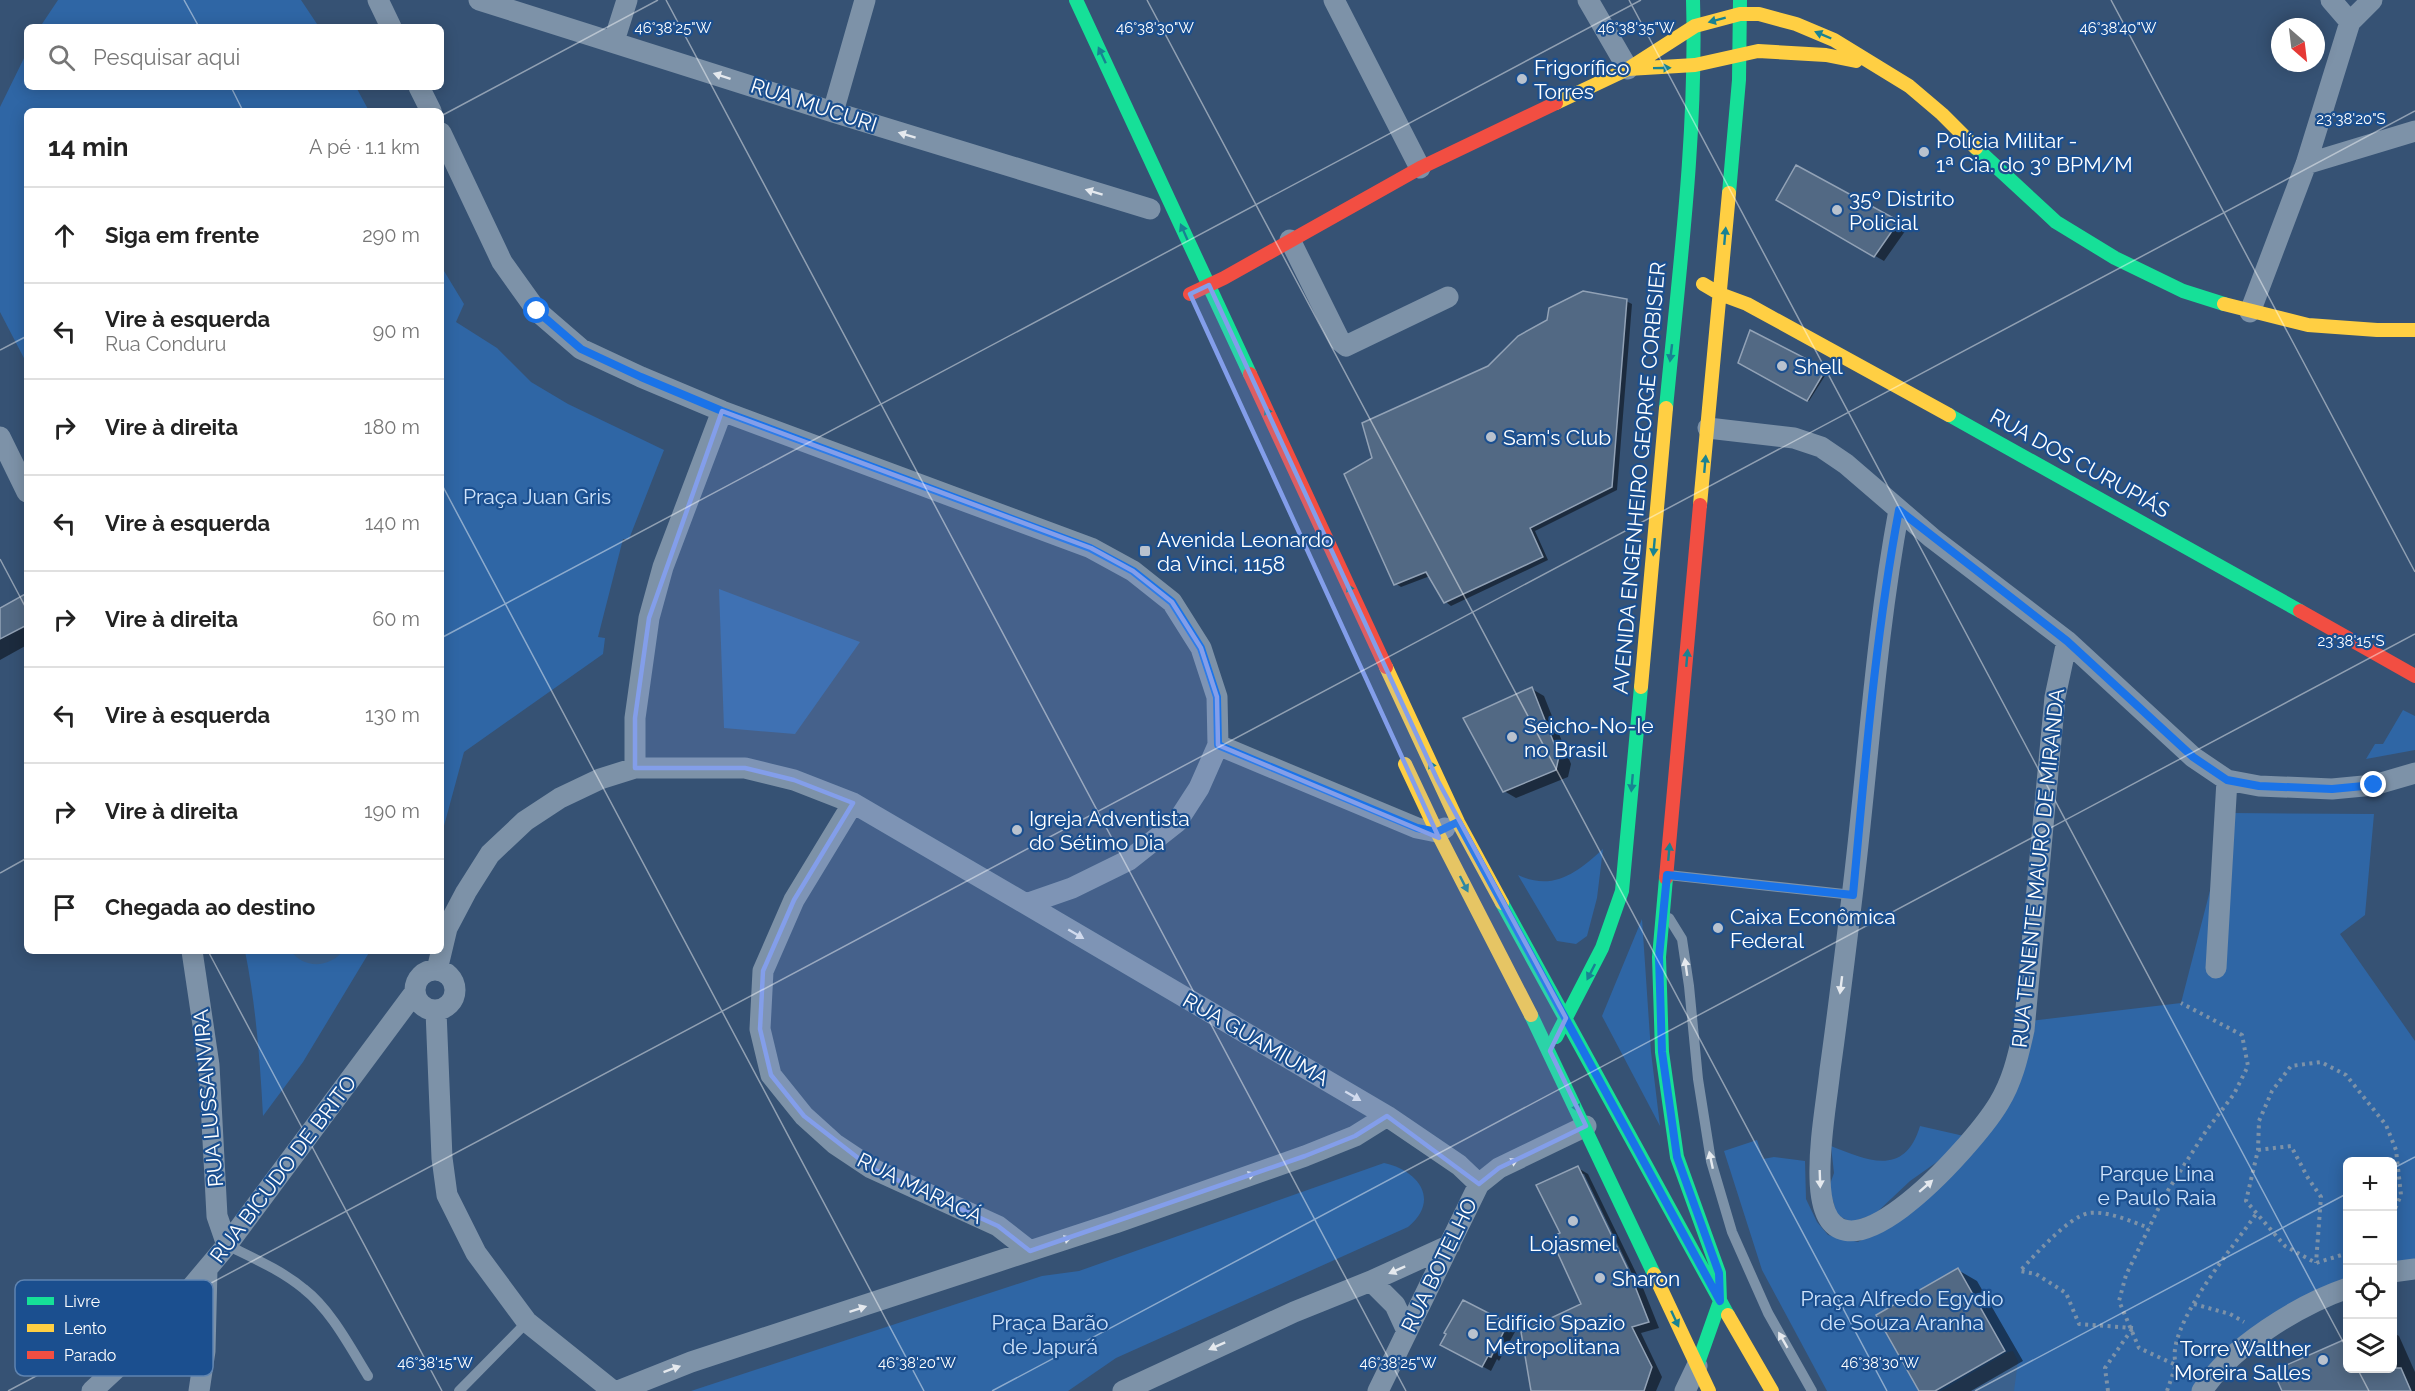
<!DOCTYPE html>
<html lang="pt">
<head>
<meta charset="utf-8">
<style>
  body { margin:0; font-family:Raleway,sans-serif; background:#f2f2f2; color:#222 }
  .controls { position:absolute; right:18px; bottom:18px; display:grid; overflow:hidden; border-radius:9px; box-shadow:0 3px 15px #0003 }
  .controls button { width:54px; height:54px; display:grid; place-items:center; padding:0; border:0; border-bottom:2px solid #e0e0e0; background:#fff; color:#222; font:30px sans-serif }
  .compass { position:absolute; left:2271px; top:18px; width:54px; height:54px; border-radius:50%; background:#fff; box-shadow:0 3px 15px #0003; rotate:152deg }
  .stop { position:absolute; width:18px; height:18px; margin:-14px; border:4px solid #1a73e8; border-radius:50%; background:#fff }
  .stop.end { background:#1a73e8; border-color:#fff; box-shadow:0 2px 6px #0008 }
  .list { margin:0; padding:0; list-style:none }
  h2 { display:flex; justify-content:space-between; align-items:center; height:78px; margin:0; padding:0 24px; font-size:26px }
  h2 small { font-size:20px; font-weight:400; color:#767676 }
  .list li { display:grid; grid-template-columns:39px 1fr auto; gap:18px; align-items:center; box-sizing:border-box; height:96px; padding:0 24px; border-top:2px solid #e0e0e0 }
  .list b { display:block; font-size:22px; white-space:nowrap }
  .list p { margin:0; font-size:20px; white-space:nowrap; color:#767676 }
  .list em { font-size:20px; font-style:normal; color:#767676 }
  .icon { flex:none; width:33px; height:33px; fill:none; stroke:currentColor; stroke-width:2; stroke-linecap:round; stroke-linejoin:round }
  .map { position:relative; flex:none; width:2415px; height:1391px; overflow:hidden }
  .search { position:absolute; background:#fff; box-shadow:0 3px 15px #0003; left:24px; top:24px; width:420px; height:66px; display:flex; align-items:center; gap:15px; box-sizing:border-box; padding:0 21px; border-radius:9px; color:#767676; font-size:22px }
  .panel { position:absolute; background:#fff; box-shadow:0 3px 15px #0003; left:24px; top:108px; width:420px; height:846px; border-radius:9px }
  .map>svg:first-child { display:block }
  .green { fill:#2f66a5 }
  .water { fill:#3b618d }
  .shadow { fill:#0007; fill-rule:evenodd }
  .building { fill:#526984; stroke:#92a2b6; stroke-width:1.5 }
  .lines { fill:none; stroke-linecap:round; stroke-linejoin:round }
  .path { stroke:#7d92a8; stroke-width:4; stroke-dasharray:3 4.5; stroke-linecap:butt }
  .lane { stroke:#7d92a8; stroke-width:10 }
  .street { stroke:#7d92a8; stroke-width:21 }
  .fast { stroke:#16e098; stroke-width:14 }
  .slow { stroke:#ffcf43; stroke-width:14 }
  .jam { stroke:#f24e42; stroke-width:14 }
  .oneway { fill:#198292 }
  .oneway2 { fill:#e5e9ee }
  .route { stroke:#1a73e8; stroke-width:8 }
  .marked { fill:#839eea; fill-opacity:0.2; stroke:#839eea; stroke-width:4.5; stroke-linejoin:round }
  .ticks { fill:none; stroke:#fff; stroke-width:1.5; stroke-opacity:0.45 }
  .poi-dot { fill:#b9c2ce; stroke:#1b4f8f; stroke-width:2 }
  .labels { text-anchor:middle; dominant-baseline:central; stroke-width:4.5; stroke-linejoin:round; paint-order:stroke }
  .poi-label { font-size:21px; fill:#fff; stroke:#1b4f8f; text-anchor:start }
  .street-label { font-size:21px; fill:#fff; stroke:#1b4f8f }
  .park-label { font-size:21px; fill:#cfe3fa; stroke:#1b4f8f }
  .key { fill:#1b4f8f; stroke:#5f84b1; stroke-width:1.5 }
  .key-label { font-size:16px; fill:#fff }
  .ticks-label { font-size:15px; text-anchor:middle; fill:#fff; stroke:#1b4f8f; stroke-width:4.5; stroke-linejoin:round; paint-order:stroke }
</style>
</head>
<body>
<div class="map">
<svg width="2415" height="1391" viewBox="0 0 2415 1391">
  <rect width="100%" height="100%" fill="#365274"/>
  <path class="green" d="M58,0H301L319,27H40Z
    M27,52V87H356L369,111H27V364L0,312V107Z
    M441,266L464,304L456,322L497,348L531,382L568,404L664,450L629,539H623L598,637L605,638L603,654L464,752L441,837Z
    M719,589L860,642L795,734L724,728Z
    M2403,710L2415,716V750L2366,759L2375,744H2383Z
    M2230,813L2374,814L2365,915L2340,934L2415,1041V1262L2393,1267L2392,1162H2348L2347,1283L2197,1391H1827L1762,1270L1724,1151L1757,1140L1763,1159L1774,1157L1805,1161L1806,1199L1817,1222L1828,1235L1858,1242L1911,1212L1989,1129L2030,1021L2181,1003Z
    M1603,849L1597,898L1587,936L1576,944L1557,941L1518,875C1553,892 1578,872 1603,849Z
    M1642,919L1651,1052L1660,1126L1602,1016Z
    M245,951H370L303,1062L263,1116C260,1060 256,1006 245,951Z
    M1920,1126L1964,1136L1944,1157L1910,1181L1875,1214L1851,1222L1837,1215L1829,1187L1834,1173L1831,1146C1868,1161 1905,1177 1920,1126Z
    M1384,1163C1418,1170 1441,1200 1408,1227L1116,1358L1068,1391H691L1042,1276L1079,1271Z"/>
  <path class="water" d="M291,951H343C329,968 304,969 291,951Z
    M2013,1351L2018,1361L2014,1391H1941L2008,1352Z"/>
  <path class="shadow" d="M1797,167L1908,227L1884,261L1778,200Z
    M1626,301L1632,304L1617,490L1535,531L1548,560L1451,606L1446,602L1430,576L1401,587L1395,583L1373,458L1489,367Z
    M1751,332L1828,371L1809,401L1740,362Z
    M27,595V645L0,660V609Z
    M1532,689L1544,696L1571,764L1568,777L1516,798L1504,791Z
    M1578,1168L1588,1174L1641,1283L1659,1328L1641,1333L1662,1377L1656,1391H1530L1583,1304L1562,1243V1234ZM1580,1174H1584L1636,1282L1633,1283Z
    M1958,1270L1977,1281L2023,1361L1971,1391H1921Z
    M1464,1302L1516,1330L1499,1361L1497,1359L1491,1371L1450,1349Z
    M2392,1332L2399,1336L2415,1372V1391H2283L2348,1368H2392Z"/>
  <path class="building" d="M1796,165L1899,221L1874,257L1776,200Z
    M1583,291L1627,299L1612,487L1530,528L1543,557L1444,603L1426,572L1394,585L1344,474L1372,458L1362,423L1488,366L1518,336L1547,320L1549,308Z
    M1750,330L1826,369L1807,401L1738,363Z
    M27,593V625L0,639V608Z
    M1532,687L1559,756L1556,770L1503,792L1463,718Z
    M1578,1166L1631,1276L1649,1322L1632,1327L1652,1367L1644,1391H1531L1521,1332L1581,1304L1554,1245L1560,1242L1556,1235L1560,1233L1536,1185Z
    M1958,1268L2005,1351L1935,1391H1919L1876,1315Z
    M1463,1300L1508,1323L1491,1357L1488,1356L1482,1367L1440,1345L1446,1334L1444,1333Z
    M2348,1338V1368H2401L2411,1391H2282L2273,1371Z"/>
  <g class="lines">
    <path class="path" d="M2258,1150L2291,1146L2308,1178L2321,1197L2316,1263
      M2348,1253L2316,1263L2285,1246L2246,1201L2258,1150L2259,1121L2272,1091L2291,1066L2321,1062L2346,1075L2386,1125L2396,1150L2401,1195L2392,1216
      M2194,1304L2230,1314L2244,1322
      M2133,1328L2079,1324L2066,1293L2036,1274L2020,1271C2034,1256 2069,1216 2089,1213C2109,1211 2130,1221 2149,1228
      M2187,1378C2184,1374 2177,1369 2176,1364C2164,1328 2235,1245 2256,1214
      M2108,1391L2105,1368L2132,1329
      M2167,1391L2176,1365L2139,1348L2119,1301L2126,1275L2165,1195L2206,1131L2234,1094L2248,1066L2242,1035L2181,1003"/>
    <path class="lane" d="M1668,875L1853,895
      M1669,918L1682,939L1689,986L1698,1079L1711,1161L1732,1232L1768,1313L1812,1391
      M227,1245C253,1258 281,1270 304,1289C331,1310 350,1347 368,1376
      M459,1391L527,1322"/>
    <path class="street" d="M378,0L391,27
      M479,0L833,112L1150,209
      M1334,0L1420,168
      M1588,0L1628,69
      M2331,0L2350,22
      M614,41L627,0
      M419,87L431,111
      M833,112L865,0
      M2306,164L2415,131
      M1290,240L1340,341L1346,346L1448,297
      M2250,312L2306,164L2350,22L2372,0
      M1708,428L1794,438L1821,447L1846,464L1932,538L2067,641L2193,757L2227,780L2259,786L2332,789L2374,785L2415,773
      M0,437L27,492
      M1899,510C1875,639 1868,768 1852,897C1845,955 1838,1013 1830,1070C1826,1106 1819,1142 1820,1178C1823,1316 1974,1145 1999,1103C2013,1080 2018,1056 2024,1030L2055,697L2067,641
      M1218,745L1417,828L1437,832L1445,828
      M635,768V718L649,618L663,567L722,411
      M853,803L794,900L763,971L760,1029L771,1075L804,1116L835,1144L871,1168L998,1226L1030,1251
      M1026,904L1387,1116L1459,1165L1479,1184
      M192,951L209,1065L217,1216L227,1245
      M2216,968L2227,780
      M415 990a20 20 0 1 1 40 0a20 20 0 1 1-40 0Z
      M437,970L447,928L466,892L490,854L525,821L560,798L600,779L635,768H745L794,780L853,803L1026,904L1072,888L1129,860L1177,822L1199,788L1218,745L1217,697L1201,648L1172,602L1133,571L1091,548L722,411L641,377L581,349L537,311L502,262L441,133
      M436,1011L442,1158L447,1195L476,1253L527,1322L613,1391
      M2392,1272L2415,1269
      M1371,1281L1395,1305L1407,1331
      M92,1391L148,1339L227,1245L415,992
      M199,1391L205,1351L207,1269
      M618,1391L691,1362L1115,1223L1305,1156L1355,1136L1387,1116
      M1123,1391L1294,1312L1371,1281L1450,1245
      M1378,1391L1479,1184L1499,1168L1586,1126
      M1685,1391L1697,1366
      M2202,1391C2231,1347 2298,1305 2348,1288"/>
    <path class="fast" d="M1076,0L1250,374
      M1976,148L2056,222L2115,258L2183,291L2224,304
      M1729,193L1739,80L1740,0
      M1666,408C1679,272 1697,136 1693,0
      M1949,415L2300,611
      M1666,878L1659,957L1662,1052L1677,1157L1719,1273L1720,1301L1697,1366
      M1502,903L1728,1315
      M1531,1015L1654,1274
      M1556,1037L1602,948L1622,891L1641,687"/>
    <path class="slow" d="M1628,69L1695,65L1758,51L1826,55L1856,61
      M1556,103L1628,69L1695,26L1740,14H1759L1796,24L1834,40L1909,86L1942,114L1976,148
      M1703,284L1720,294L1747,304L1949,415
      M2224,304L2308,325L2377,330H2415
      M1700,505L1729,193
      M1386,667L1458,822L1502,903
      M1641,687L1666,408
      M1405,764L1437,832L1531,1015
      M1654,1274L1709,1391
      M1728,1315L1772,1391"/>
    <path class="jam" d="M1190,294L1224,278L1420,168L1556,103
      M1250,374L1386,667
      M2300,611L2415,676
      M1666,878L1700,505"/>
  </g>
  <defs><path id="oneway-solid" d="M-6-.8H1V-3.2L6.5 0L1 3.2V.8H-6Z" transform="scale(1.5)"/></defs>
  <g class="oneway">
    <use href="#oneway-solid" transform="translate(1717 20) rotate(165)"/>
    <use href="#oneway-solid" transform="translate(1823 35) rotate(-157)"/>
    <use href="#oneway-solid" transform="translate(1102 55) rotate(-115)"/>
    <use href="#oneway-solid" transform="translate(1662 68) rotate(-1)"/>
    <use href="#oneway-solid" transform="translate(1184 232) rotate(-114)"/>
    <use href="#oneway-solid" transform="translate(1725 236) rotate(-85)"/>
    <use href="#oneway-solid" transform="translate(1671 353) rotate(97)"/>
    <use href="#oneway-solid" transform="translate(1269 415) rotate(-115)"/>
    <use href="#oneway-solid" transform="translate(1705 464) rotate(-85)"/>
    <use href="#oneway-solid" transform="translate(1654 547) rotate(95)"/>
    <use href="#oneway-solid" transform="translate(1351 592) rotate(-115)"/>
    <use href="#oneway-solid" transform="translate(1687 658) rotate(-85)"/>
    <use href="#oneway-solid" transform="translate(1433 769) rotate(-115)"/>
    <use href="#oneway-solid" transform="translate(1632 783) rotate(95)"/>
    <use href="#oneway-solid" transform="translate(1669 852) rotate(-85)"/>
    <use href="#oneway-solid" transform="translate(1464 884) rotate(63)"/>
    <use href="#oneway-solid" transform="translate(1591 972) rotate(117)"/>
    <use href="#oneway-solid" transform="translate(1575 1104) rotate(65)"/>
    <use href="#oneway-solid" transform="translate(1675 1319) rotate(65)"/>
  </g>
  <g class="oneway2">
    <use href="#oneway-solid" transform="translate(722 76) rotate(-162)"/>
    <use href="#oneway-solid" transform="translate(907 135) rotate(-163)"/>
    <use href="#oneway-solid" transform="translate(1094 192) rotate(-163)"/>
    <use href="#oneway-solid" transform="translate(1076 934) rotate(30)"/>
    <use href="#oneway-solid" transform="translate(1686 967) rotate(-98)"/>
    <use href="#oneway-solid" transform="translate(1841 985) rotate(97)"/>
    <use href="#oneway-solid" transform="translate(1353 1096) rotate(30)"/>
    <use href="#oneway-solid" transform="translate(1711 1160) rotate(-102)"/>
    <use href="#oneway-solid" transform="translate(1510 1163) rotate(-26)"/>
    <use href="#oneway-solid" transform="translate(1247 1176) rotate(-19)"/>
    <use href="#oneway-solid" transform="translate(1820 1179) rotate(88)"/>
    <use href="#oneway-solid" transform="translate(1926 1186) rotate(-41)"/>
    <use href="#oneway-solid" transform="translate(1063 1240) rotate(-18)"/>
    <use href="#oneway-solid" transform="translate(1397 1270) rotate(156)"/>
    <use href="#oneway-solid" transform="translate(858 1309) rotate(-18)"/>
    <use href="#oneway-solid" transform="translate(1783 1340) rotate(-120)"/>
    <use href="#oneway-solid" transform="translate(1217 1346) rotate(156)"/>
    <use href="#oneway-solid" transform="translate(672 1369) rotate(-20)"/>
  </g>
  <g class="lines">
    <path class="route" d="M537,311L581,349L641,377L722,411L1090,548L1133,571L1172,602L1201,648L1217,697L1218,745L1417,828L1437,832L1458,822L1720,1301L1719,1273L1677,1157L1662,1052L1659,957L1667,875L1853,895C1865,766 1875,637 1899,510L2067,641L2193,757L2227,780L2259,786L2332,789L2374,785"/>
  </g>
  <path class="marked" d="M1209,285L1438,781L1566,1018L1550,1051L1586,1126L1499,1168L1479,1184L1387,1116L1355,1136L1305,1156L1030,1251L998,1226L871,1168L804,1116L771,1075L760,1029L763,971L794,900L853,803L794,780L745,768H635V718L649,618L722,411L1091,548L1133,571L1172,602L1201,648L1217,697L1218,745L1439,838L1190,294Z"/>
  <path class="ticks" d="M184,0L199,27M666,0L1406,1391M1147,0L1887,1391M1629,0L2348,1351M2111,0L2415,572M231,87L243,111M441,116L658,0M0,350L27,336M441,483L924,1391M0,559L27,610M441,638L1641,0M0,873L27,858M208,951L442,1391M2392,1169L2415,1157M2357,1368L2369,1391M8,1391L2415,111M992,1391L2415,634M1975,1391L2348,1193"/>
  <g class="poi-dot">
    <circle cx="1522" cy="79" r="6"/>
    <circle cx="1924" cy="152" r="6"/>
    <circle cx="1837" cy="210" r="6"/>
    <circle cx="1782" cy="366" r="6"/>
    <circle cx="1491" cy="437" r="6"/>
    <rect x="1139" y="545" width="12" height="12" rx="3"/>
    <circle cx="1512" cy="737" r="6"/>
    <circle cx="1017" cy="830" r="6"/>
    <circle cx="1718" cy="928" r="6"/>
    <circle cx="1573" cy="1221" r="6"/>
    <circle cx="1600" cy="1278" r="6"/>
    <circle cx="1473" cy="1334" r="6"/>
    <circle cx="2323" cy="1360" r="6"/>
  </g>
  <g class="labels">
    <g class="poi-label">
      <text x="1534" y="67">Frigorífico<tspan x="1534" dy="24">Torres</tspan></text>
      <text x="1936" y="140">Polícia Militar -<tspan x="1936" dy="24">1ª Cia. do 3º BPM/M</tspan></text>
      <text x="1849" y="198">35º Distrito<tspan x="1849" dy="24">Policial</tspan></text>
      <text x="1794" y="366">Shell</text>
      <text x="1503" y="437">Sam's Club</text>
      <text x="1157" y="539">Avenida Leonardo<tspan x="1157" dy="24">da Vinci, 1158</tspan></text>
      <text x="1524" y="725">Seicho-No-Ie<tspan x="1524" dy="24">no Brasil</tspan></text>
      <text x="1029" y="818">Igreja Adventista<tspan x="1029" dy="24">do Sétimo Dia</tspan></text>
      <text x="1730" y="916">Caixa Econômica<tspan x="1730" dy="24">Federal</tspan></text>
      <text x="1573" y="1243" text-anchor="middle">Lojasmel</text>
      <text x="1612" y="1278">Sharon</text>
      <text x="1485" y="1322">Edifício Spazio<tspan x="1485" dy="24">Metropolitana</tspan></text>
      <text x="2311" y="1348" text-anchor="end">Torre Walther<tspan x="2311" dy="24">Moreira Salles</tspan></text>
    </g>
    <g class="street-label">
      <text transform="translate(814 105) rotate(18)">RUA MUCURI</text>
      <text transform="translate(2080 463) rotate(29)">RUA DOS CURUPIÁS</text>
      <text transform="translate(1639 478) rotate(-85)">AVENIDA ENGENHEIRO GEORGE CORBISIER</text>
      <text transform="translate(2038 868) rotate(-84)">RUA TENENTE MAURO DE MIRANDA</text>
      <text transform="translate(1256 1039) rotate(30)">RUA GUAMIUMA</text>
      <text transform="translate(208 1098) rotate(-95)">RUA LUSSANVIRA</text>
      <text transform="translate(283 1169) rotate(-53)">RUA BICUDO DE BRITO</text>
      <text transform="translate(920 1188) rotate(26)">RUA MARACÁ</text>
      <text transform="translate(1439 1265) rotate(-64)">RUA BOTELHO</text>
    </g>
    <g class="park-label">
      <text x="537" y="496">Praça Juan Gris</text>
      <text x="2157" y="1173">Parque Lina<tspan x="2157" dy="24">e Paulo Raia</tspan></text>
      <text x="1902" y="1298">Praça Alfredo Egydio<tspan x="1902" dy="24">de Souza Aranha</tspan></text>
      <text x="1050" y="1322">Praça Barão<tspan x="1050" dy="24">de Japurá</tspan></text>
    </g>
  </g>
  <rect x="15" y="1280" width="198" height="96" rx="9" class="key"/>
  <rect x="27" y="1297" width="27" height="8" fill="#16e098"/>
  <rect x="27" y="1324" width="27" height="8" fill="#ffcf43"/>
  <rect x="27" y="1351" width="27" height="8" fill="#f24e42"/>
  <g class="key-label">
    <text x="64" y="1307">Livre</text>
    <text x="64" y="1334">Lento</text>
    <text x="64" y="1361">Parado</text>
  </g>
  <g class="ticks-label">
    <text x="673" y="33">46°38'25"W</text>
    <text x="1155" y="33">46°38'30"W</text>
    <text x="1636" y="33">46°38'35"W</text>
    <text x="2118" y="33">46°38'40"W</text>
    <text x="2351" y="124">23°38'20"S</text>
    <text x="2351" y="646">23°38'15"S</text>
    <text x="435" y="1368">46°38'15"W</text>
    <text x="917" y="1368">46°38'20"W</text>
    <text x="1398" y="1368">46°38'25"W</text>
    <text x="1880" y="1368">46°38'30"W</text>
  </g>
</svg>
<div class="controls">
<button>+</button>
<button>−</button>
<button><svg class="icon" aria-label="locate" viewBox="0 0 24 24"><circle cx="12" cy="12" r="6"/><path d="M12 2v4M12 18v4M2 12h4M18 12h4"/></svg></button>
<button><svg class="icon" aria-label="layers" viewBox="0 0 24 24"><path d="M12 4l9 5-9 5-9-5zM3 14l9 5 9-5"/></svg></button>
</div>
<svg class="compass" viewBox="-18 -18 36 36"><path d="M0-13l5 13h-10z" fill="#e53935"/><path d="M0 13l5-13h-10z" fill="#767676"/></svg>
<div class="stop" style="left:537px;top:311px"></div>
<div class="stop end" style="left:2374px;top:785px"></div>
<div class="search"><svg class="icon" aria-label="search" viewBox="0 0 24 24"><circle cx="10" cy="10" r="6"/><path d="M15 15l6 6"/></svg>Pesquisar aqui</div>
<section class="panel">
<h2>14 min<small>A pé · 1.1 km</small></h2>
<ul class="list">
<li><svg class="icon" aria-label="ahead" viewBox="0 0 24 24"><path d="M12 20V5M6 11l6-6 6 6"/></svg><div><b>Siga em frente</b></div><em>290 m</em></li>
<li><svg class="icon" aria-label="left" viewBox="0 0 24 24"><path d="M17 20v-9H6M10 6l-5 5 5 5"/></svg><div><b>Vire à esquerda</b><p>Rua Conduru</p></div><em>90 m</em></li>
<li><svg class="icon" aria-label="right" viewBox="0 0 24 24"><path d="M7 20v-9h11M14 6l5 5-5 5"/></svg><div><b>Vire à direita</b></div><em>180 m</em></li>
<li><svg class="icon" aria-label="left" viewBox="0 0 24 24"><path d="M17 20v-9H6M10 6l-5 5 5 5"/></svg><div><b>Vire à esquerda</b></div><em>140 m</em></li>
<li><svg class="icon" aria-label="right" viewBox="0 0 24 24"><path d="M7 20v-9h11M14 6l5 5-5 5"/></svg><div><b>Vire à direita</b></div><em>60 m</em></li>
<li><svg class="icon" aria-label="left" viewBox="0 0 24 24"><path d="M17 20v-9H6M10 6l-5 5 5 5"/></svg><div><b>Vire à esquerda</b></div><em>130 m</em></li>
<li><svg class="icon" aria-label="right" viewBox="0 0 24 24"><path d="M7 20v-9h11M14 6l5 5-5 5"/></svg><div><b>Vire à direita</b></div><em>190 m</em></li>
<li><svg class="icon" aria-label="arrive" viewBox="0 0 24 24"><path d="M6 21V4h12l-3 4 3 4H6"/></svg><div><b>Chegada ao destino</b></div></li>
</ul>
</section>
</div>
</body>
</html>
